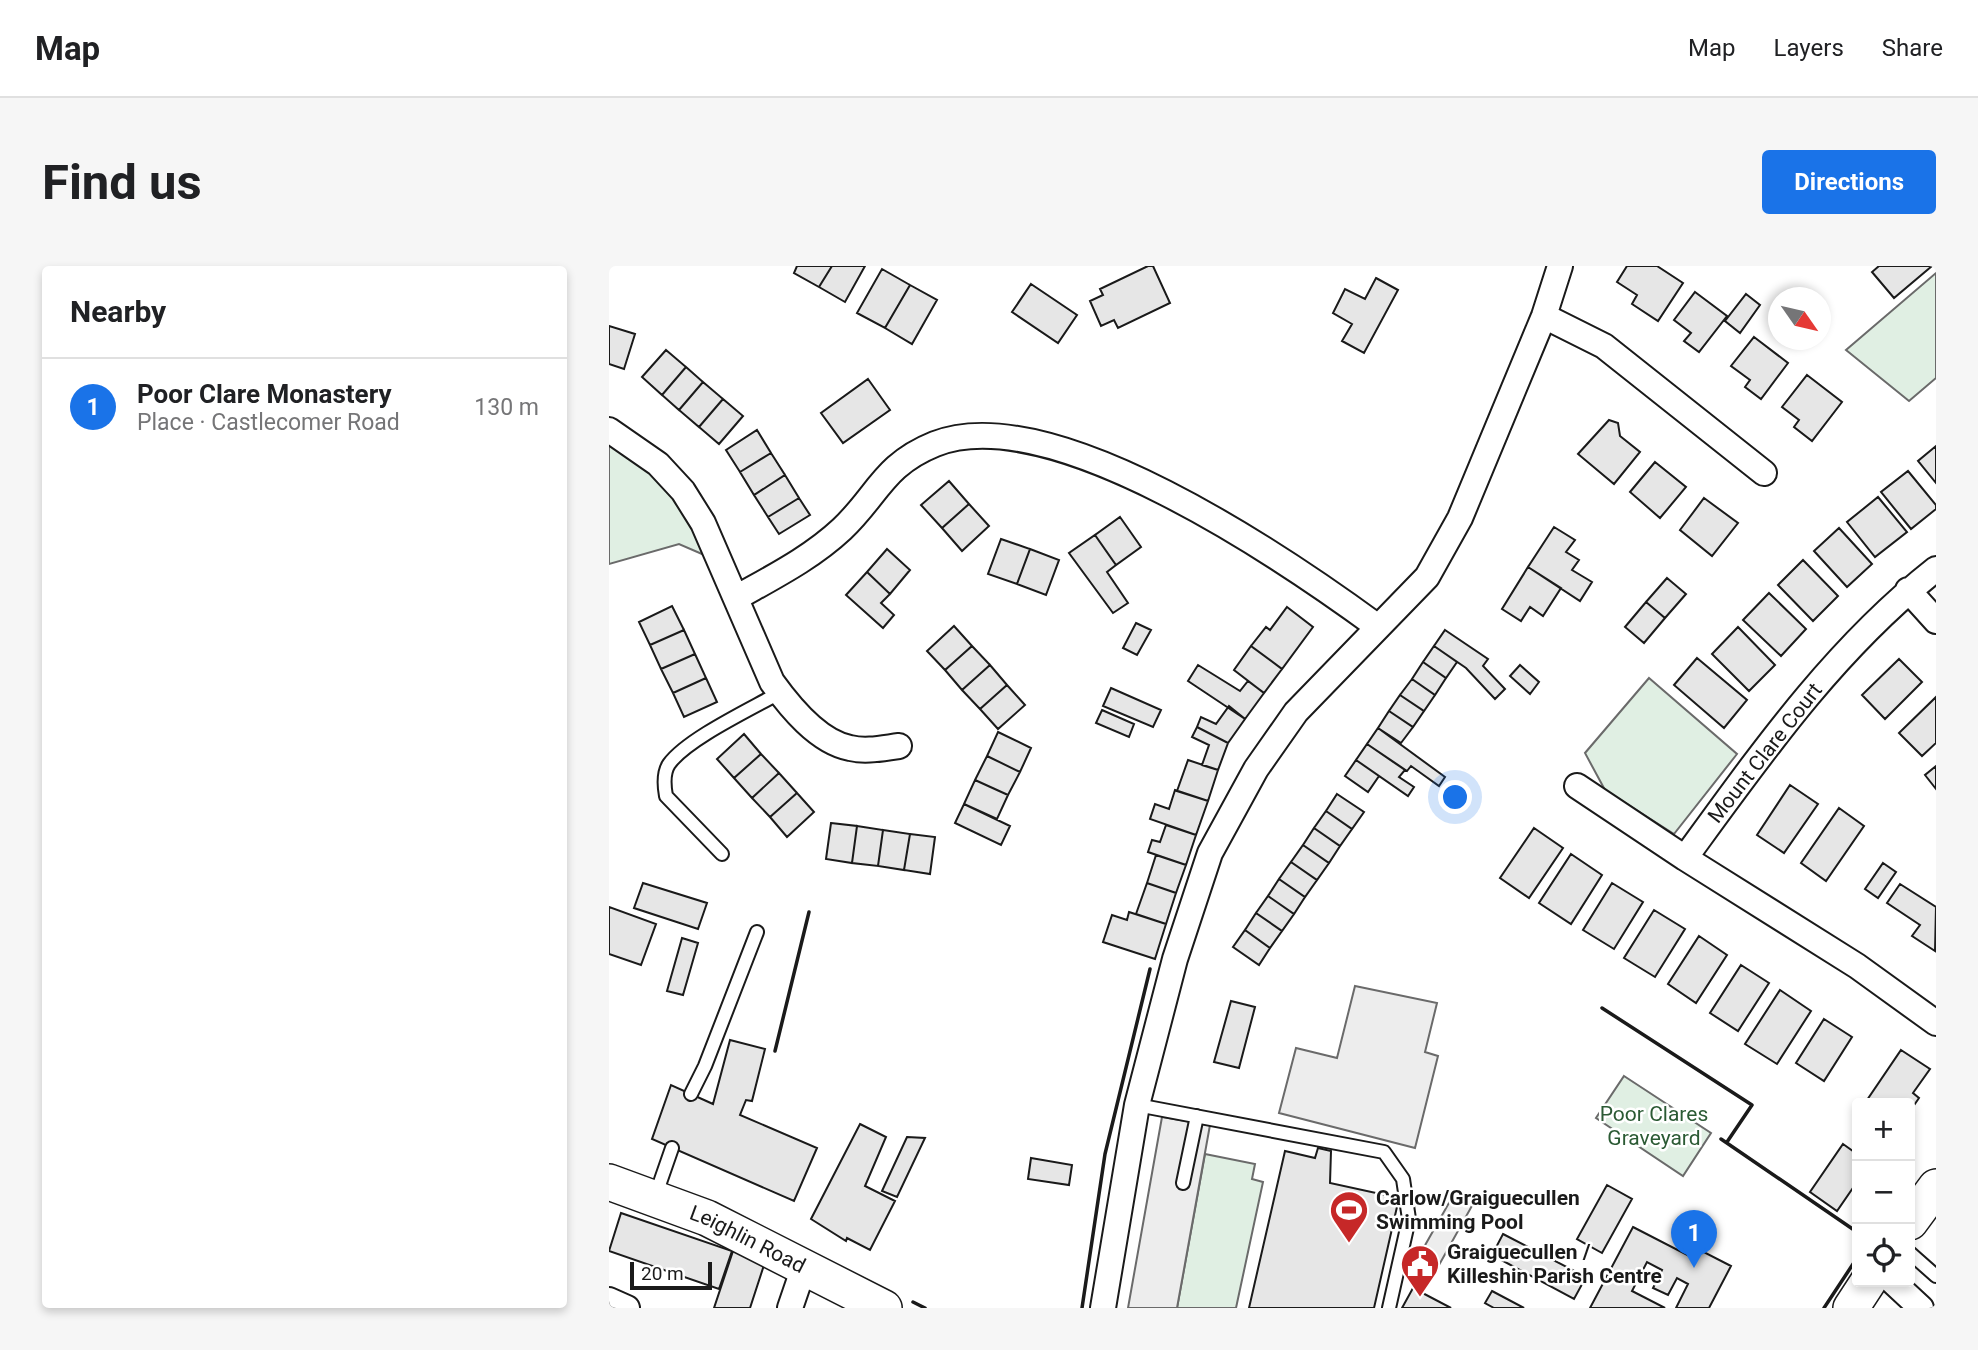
<!DOCTYPE html>
<html lang="en">
<head>
<meta charset="utf-8">
<style>
  body { margin:0; font-family:Roboto,sans-serif; background:#f6f6f6; color:#202124 }
  .controls { position:absolute; right:21px; bottom:21px; display:grid; overflow:hidden; border-radius:7px; box-shadow:0 4px 10px #0003 }
  .controls button { width:63px; height:63px; display:grid; place-items:center; padding:0; border:0; border-bottom:2px solid #e0e0e0; background:#fff; color:#202124; font:35px sans-serif }
  .compass { position:absolute; left:1159px; top:21px; width:63px; height:63px; border-radius:50%; background:#fff; box-shadow:0 4px 10px #0003; rotate:124deg }
  .scale { position:absolute; left:21px; bottom:18px; width:82px; box-sizing:border-box; padding-left:7px; border:4px solid #1a1a1a; border-top:0; font-size:19px; line-height:24px; white-space:nowrap; color:#1a1a1a; -webkit-text-stroke:5px #fff; paint-order:stroke }
  .you { position:absolute; left:847px; top:532px; width:24px; height:24px; margin:-18px; border:5px solid #fff; border-radius:50%; background:#1a73e8; box-shadow:0 0 0 10px #1a73e833 }
  .badge { display:grid; place-items:center; width:46px; height:46px; border-radius:50%; background:#1a73e8; color:#fff; font-size:23px; font-weight:700 }
  .pin { position:absolute; translate:-50% -58px; filter:drop-shadow(0 2px 4px #0008) }
  .pin::after { content:''; position:absolute; top:37px; width:24px; height:21px; background:inherit; clip-path:polygon(0 0,100% 0,50% 100%) }
  .list { margin:0; padding:0; list-style:none }
  h2 { display:flex; justify-content:space-between; align-items:center; height:91px; margin:0; padding:0 28px; font-size:30px }
  h2 small { font-size:23px; font-weight:400; color:#757577 }
  .list li { display:grid; grid-template-columns:46px 1fr auto; gap:21px; align-items:center; box-sizing:border-box; height:98px; padding:0 28px; border-top:2px solid #e0e0e0 }
  .list b { display:block; font-size:26px; white-space:nowrap }
  .list p { margin:0; font-size:23px; white-space:nowrap; color:#757577 }
  .list em { font-size:23px; font-style:normal; color:#757577 }
  .icon { flex:none; width:38px; height:38px; fill:none; stroke:currentColor; stroke-width:2; stroke-linecap:round; stroke-linejoin:round }
  .map { position:relative; flex:none; width:1327px; height:1042px; overflow:hidden; border-radius:7px }
  header { display:flex; align-items:center; gap:42px; box-sizing:border-box; height:98px; padding:0 35px; background:#fff; border-bottom:2px solid #e0e0e0 }
  header strong { font-size:33px }
  nav { display:flex; gap:38px; margin-inline-start:auto; font-size:24px }
  .intro { display:flex; align-items:center; justify-content:space-between; box-sizing:border-box; height:168px; padding:0 42px }
  h1 { margin:0; font-size:49px }
  .button { padding:18px 32px; border-radius:7px; background:#1a73e8; color:#fff; font-size:24px; font-weight:700 }
  main { display:flex; gap:42px; padding:0 42px }
  aside { flex:1; background:#fff; border-radius:7px; box-shadow:0 4px 10px #0003 }
  .map>svg:first-child { display:block }
  .green { fill:#e0efe3; stroke:#6a6a6a; stroke-width:2 }
  .parking { fill:#ededed; stroke:#6a6a6a; stroke-width:2 }
  .building { fill:#e6e6e6; stroke:#1a1a1a; stroke-width:2 }
  .lines { fill:none; stroke-linecap:round; stroke-linejoin:round }
  .lane-casing { stroke:#1a1a1a; stroke-width:16 }
  .street-casing { stroke:#1a1a1a; stroke-width:28 }
  .secondary-casing { stroke:#1a1a1a; stroke-width:38 }
  .lane { stroke:#fff; stroke-width:12 }
  .street { stroke:#fff; stroke-width:24 }
  .secondary { stroke:#fff; stroke-width:35 }
  .wall { stroke:#1a1a1a; stroke-width:3.5 }
  .labels { text-anchor:middle; dominant-baseline:central; stroke-width:5; stroke-linejoin:round; paint-order:stroke }
  .street-label { font-size:21px; fill:#1a1a1a; stroke:#fff }
  .park-label { font-size:21px; fill:#2b5a34; stroke:#fff }
  .poi-label { font-size:21px; font-weight:bold; fill:#1a1a1a; stroke:#fff; text-anchor:start }
</style>
</head>
<body>
<header>
<strong>Map</strong>
<nav><a>Map</a><a>Layers</a><a>Share</a></nav>
</header>
<div class="intro"><h1>Find us</h1><a class="button">Directions</a></div>
<main>
<aside>
<h2>Nearby<small></small></h2>
<ul class="list">
<li><span class="badge">1</span><div><b>Poor Clare Monastery</b><p>Place · Castlecomer Road</p></div><em>130 m</em></li>
</ul>
</aside>
<div class="map">
<svg width="1327" height="1042" viewBox="0 0 1327 1042">
  <rect width="100%" height="100%" fill="#fff"/>
  <path class="green" d="M1327,7V112L1300,135L1237,84Z
    M0,177L37,203L68,236L100,291L70,278L0,298Z
    M1040,412L1128,488L1065,568L996,524L976,487Z
    M1015,810L1102,867L1074,910L987,852Z
    M596,888L646,898L643,913L654,916L627,1042H568Z"/>
  <path class="parking" d="M746,720L828,737L816,786L829,790L806,882L670,847L687,782L728,792Z
    M553,851L601,859L568,1042H519Z
    M845,928L864,938L825,1008L806,997Z"/>
  <path class="building" d="M188,0H223L210,21L185,7Z
    M223,0H256L236,36L210,21Z
    M539,0H544L561,37L509,62L505,54L492,60L481,35L494,29L491,23Z
    M1018,0H1048L1074,17L1049,55L1023,38L1028,29L1008,16Z
    M1270,0H1323L1285,32L1263,6Z
    M273,3L301,19L276,62L248,47Z
    M767,12L789,24L755,87L733,75L743,58L724,47L736,23L756,33Z
    M422,18L468,49L449,77L403,46Z
    M301,19L328,34L303,78L276,62Z
    M1086,26L1118,50L1090,86L1075,75L1082,67L1065,54Z
    M1137,28L1151,39L1131,67L1116,55Z
    M0,60L26,68L15,103L0,98Z
    M1145,71L1179,97L1152,133L1136,121L1141,114L1122,100Z
    M57,84L77,101L53,129L33,111Z
    M77,101L94,116L70,144L53,129Z
    M1198,109L1233,136L1203,175L1185,161L1190,154L1173,141Z
    M259,113L281,144L234,177L212,147Z
    M94,116L114,133L90,161L70,144Z
    M114,133L134,150L110,178L90,161Z
    M1000,154L1009,157L1011,170L1031,186L1005,218L969,188Z
    M148,164L162,187L131,206L117,184Z
    M1327,180V217L1309,195Z
    M162,187L176,209L145,229L131,206Z
    M1046,196L1077,221L1051,252L1021,226Z
    M1299,205L1327,239V243L1302,263L1272,226Z
    M176,209L190,232L159,251L145,229Z
    M340,215L360,238L333,262L312,239Z
    M1269,231L1298,266L1266,291L1238,256Z
    M190,232L201,249L170,268L159,251Z
    M1095,232L1129,257L1103,290L1071,264Z
    M360,238L380,260L353,285L333,262Z
    M511,251L532,281L507,299L486,269Z
    M945,261L966,274L957,286L970,294L963,304L983,316L971,335L919,301Z
    M1230,262L1263,298L1238,321L1205,285Z
    M486,269L507,299L498,306L519,337L504,347L460,287Z
    M392,273L421,283L408,318L379,308Z
    M278,283L301,304L281,328L258,306Z
    M421,283L450,294L437,329L408,318Z
    M1194,294L1229,330L1204,355L1169,319Z
    M919,301L952,322L934,350L921,341L912,355L893,343Z
    M258,306L281,328L272,337L285,349L274,362L237,329Z
    M1058,312L1077,328L1056,352L1037,336Z
    M1160,327L1197,363L1172,390L1134,354Z
    M1037,336L1056,352L1035,377L1016,361Z
    M63,340L75,364L41,379L30,356Z
    M678,341L704,361L673,403L642,380L657,361L661,364Z
    M527,357L542,364L528,389L514,382Z
    M345,360L363,380L336,404L318,385Z
    M1129,361L1166,399L1140,425L1103,388Z
    M75,364L86,388L52,403L41,379Z
    M836,364L879,393L874,400L896,423L886,433L857,402L825,380Z
    M363,380L381,399L353,424L336,404Z
    M642,380L673,403L655,427L625,404Z
    M825,380L848,396L837,412L814,396Z
    M86,388L97,412L64,427L52,403Z
    M1088,392L1138,434L1115,462L1065,419Z
    M1290,393L1313,416L1276,453L1253,429Z
    M814,396L837,412L826,429L803,413Z
    M381,399L398,419L371,443L353,424Z
    M589,399L631,425L639,415L655,427L636,453L579,415Z
    M911,399L930,416L921,428L901,410Z
    M97,412L108,436L75,451L64,427Z
    M803,413L826,429L815,445L791,429Z
    M398,419L416,439L389,463L371,443Z
    M502,422L552,444L544,461L494,440Z
    M791,429L815,445L804,461L780,445Z
    M1327,431V477L1313,490L1290,467Z
    M620,440L636,453L619,477L588,461L592,451L607,458Z
    M493,444L525,458L520,471L487,457Z
    M780,445L804,461L792,477L769,462Z
    M588,461L619,477L609,504L593,499L600,479L583,471Z
    M769,462L836,511L830,520L802,500L798,505L758,478Z
    M389,466L422,482L411,506L378,490Z
    M135,468L152,488L125,512L108,493Z
    M758,478L796,504L790,511L805,521L799,530L747,494Z
    M152,488L170,507L143,532L125,512Z
    M378,490L411,506L399,529L366,514Z
    M579,494L609,504L599,535L568,525Z
    M747,494L770,510L759,526L736,510Z
    M1327,500V523L1316,509Z
    M170,507L188,527L161,551L143,532Z
    M366,514L399,529L388,553L355,538Z
    M1181,519L1209,538L1175,587L1148,569Z
    M566,524L599,535L587,569L541,553L546,538L560,543Z
    M188,527L205,546L178,571L161,551Z
    M728,528L755,546L743,563L717,545Z
    M355,538L401,560L392,579L346,557Z
    M1230,542L1255,560L1217,615L1192,597Z
    M717,545L743,563L731,580L705,562Z
    M222,557L248,560L243,597L217,593Z
    M557,559L587,569L577,599L539,586L543,574L551,576Z
    M248,560L274,564L269,600L243,597Z
    M705,562L731,580L720,597L694,579Z
    M925,562L954,582L920,632L891,612Z
    M274,564L301,568L295,604L269,600Z
    M301,568L326,571L321,608L295,604Z
    M694,579L720,597L708,614L682,596Z
    M962,588L993,609L962,658L930,637Z
    M547,589L577,599L567,627L538,617Z
    M682,596L708,614L696,631L670,613Z
    M1274,597L1287,606L1269,632L1256,623Z
    M670,613L696,631L685,648L659,630Z
    M34,617L98,637L89,663L25,642Z
    M538,617L567,627L557,658L527,648Z
    M1003,617L1034,636L1005,683L974,664Z
    M1291,618L1327,641L1326,685L1303,670L1311,659L1278,637Z
    M659,630L685,648L673,665L647,647Z
    M0,641L47,658L32,699L0,688Z
    M1045,644L1076,663L1046,711L1015,692Z
    M520,646L557,658L546,693L494,676L503,649L518,654Z
    M647,647L673,665L661,682L636,664Z
    M636,664L661,682L650,699L624,681Z
    M1090,670L1118,689L1087,737L1059,718Z
    M73,672L89,677L74,729L58,725Z
    M1132,699L1160,717L1129,765L1101,747Z
    M1171,724L1202,745L1168,798L1136,778Z
    M622,735L646,741L630,802L605,796Z
    M1215,753L1243,771L1215,815L1187,797Z
    M121,774L156,783L143,835L137,834L131,849L208,882L185,935L43,873L62,819L104,838Z
    M1292,784L1321,803L1304,827L1310,832L1301,845V837H1256Z
    M251,858L277,871L256,920L286,935L261,984L238,972L237,975L202,953Z
    M298,871L316,872L288,931L273,925Z
    M1234,878L1248,888V916L1228,945L1201,926Z
    M709,882L722,885L721,917L790,932L765,1042H640L676,885L706,892Z
    M422,892L463,899L460,919L419,913Z
    M998,919L1023,933L993,987L968,973Z
    M12,947L123,985L110,1023L0,985Z
    M1024,961L1084,992L1089,983L1122,1000L1100,1042H1067L1079,1018L1068,1012L1059,1029L1044,1022L1053,1004L1038,996L1023,1025L1056,1042H981Z
    M894,968L977,1011L965,1033L883,989Z
    M124,985L156,996L141,1042H105Z
    M804,1022L842,1042H793Z
    M883,1025L915,1042H885L876,1037Z"/>
  <g class="lines">
    <g class="lane-casing">
      <path id="lane" d="M113,588L57,530C55,519 54,507 60,498C78,473 142,443 170,427
        M82,828L96,800L148,666
        M528,839L775,886L794,913L800,953L780,1042
        M574,917L588,850
        M46,931L63,882
        M1301,987L1327,1010"/>
    </g>
    <g class="street-casing">
      <path id="street" d="M935,50L995,80L1155,207
        M0,164L49,198L74,225L94,257L163,416C181,441 209,476 241,482C257,486 274,482 290,480
        M1327,303C1225,383 1151,489 1076,592L1248,700L1327,757
        M1299,324L1327,355
        M127,332C164,311 202,292 233,263C269,229 274,199 326,178C442,132 676,293 769,361
        M968,520L1076,592
        M1284,1016L1312,1042
        M0,1034L18,1042
        M181,1042L195,1001
        M494,1042L528,839L566,693L601,587L647,503L687,446L818,311L851,252L935,50L951,0"/>
    </g>
    <g class="secondary-casing">
      <g id="secondary">
        <path id="s1" d="M0,916L98,952L275,1042"/>
        <path d="M1301,956L1327,921"/>
        <path d="M1242,1042L1259,1016"/>
      </g>
    </g>
    <use href="#lane" class="lane"/>
    <use href="#street" class="street"/>
    <use href="#secondary" class="secondary"/>
    <path class="wall" d="M993,742L1143,839L1118,876
      M166,785L200,646
      M1112,873L1248,966
      M304,1036L316,1042
      M473,1042L496,888L541,703
      M1215,1042L1248,992"/>
  </g>
  <defs>
    <g id="stadium-pin" transform="scale(2.0125)"><path d="M0 17L-7.5 6A9.5 9.5 0 1 1 7.5 6Z" fill="#c62828" stroke="#fff"/><path d="M0-5a6.5 5 0 1 0 0 10a6.5 5 0 1 0 0-10ZM-3.5-1.8h7v3.6h-7Z" fill="#fff"/></g>
    <g id="civic-pin" transform="scale(2.0125)"><path d="M0 17L-7.5 6A9.5 9.5 0 1 1 7.5 6Z" fill="#c62828" stroke="#fff"/><path d="M-.6-6.5H3V-4.5H.6V-3L4-1V1h2V6H-6V1h2V-1L-.6-3ZM-1.2 2.5V6h2.4V2.5Z" fill="#fff"/></g>
  </defs>
  <g fill-rule="evenodd">
    <use href="#stadium-pin" x="740" y="944"/>
    <use href="#civic-pin" x="811" y="998"/>
  </g>
  <g class="labels">
    <g class="street-label">
      <text transform="translate(1156 487) rotate(-52)">Mount Clare Court</text>
      <text stroke="none"><textPath href="#s1" startOffset="150">Leighlin Road</textPath></text>
    </g>
    <g class="park-label">
      <text x="1045" y="848">Poor Clares<tspan x="1045" dy="24">Graveyard</tspan></text>
    </g>
    <g class="poi-label">
      <text x="767" y="932">Carlow/Graiguecullen<tspan x="767" dy="24">Swimming Pool</tspan></text>
      <text x="838" y="986">Graiguecullen /<tspan x="838" dy="24">Killeshin Parish Centre</tspan></text>
    </g>
  </g>
</svg>
<div class="controls">
<button>+</button>
<button>−</button>
<button><svg class="icon" aria-label="locate" viewBox="0 0 24 24"><circle cx="12" cy="12" r="6"/><path d="M12 2v4M12 18v4M2 12h4M18 12h4"/></svg></button>
</div>
<svg class="compass" viewBox="-18 -18 36 36"><path d="M0-13l5 13h-10z" fill="#e53935"/><path d="M0 13l5-13h-10z" fill="#757577"/></svg>
<div class="scale">20 m</div>
<div class="you"></div>
<div class="pin badge" style="left:1085px;top:1002px">1</div>
</div>
</main>
</body>
</html>
